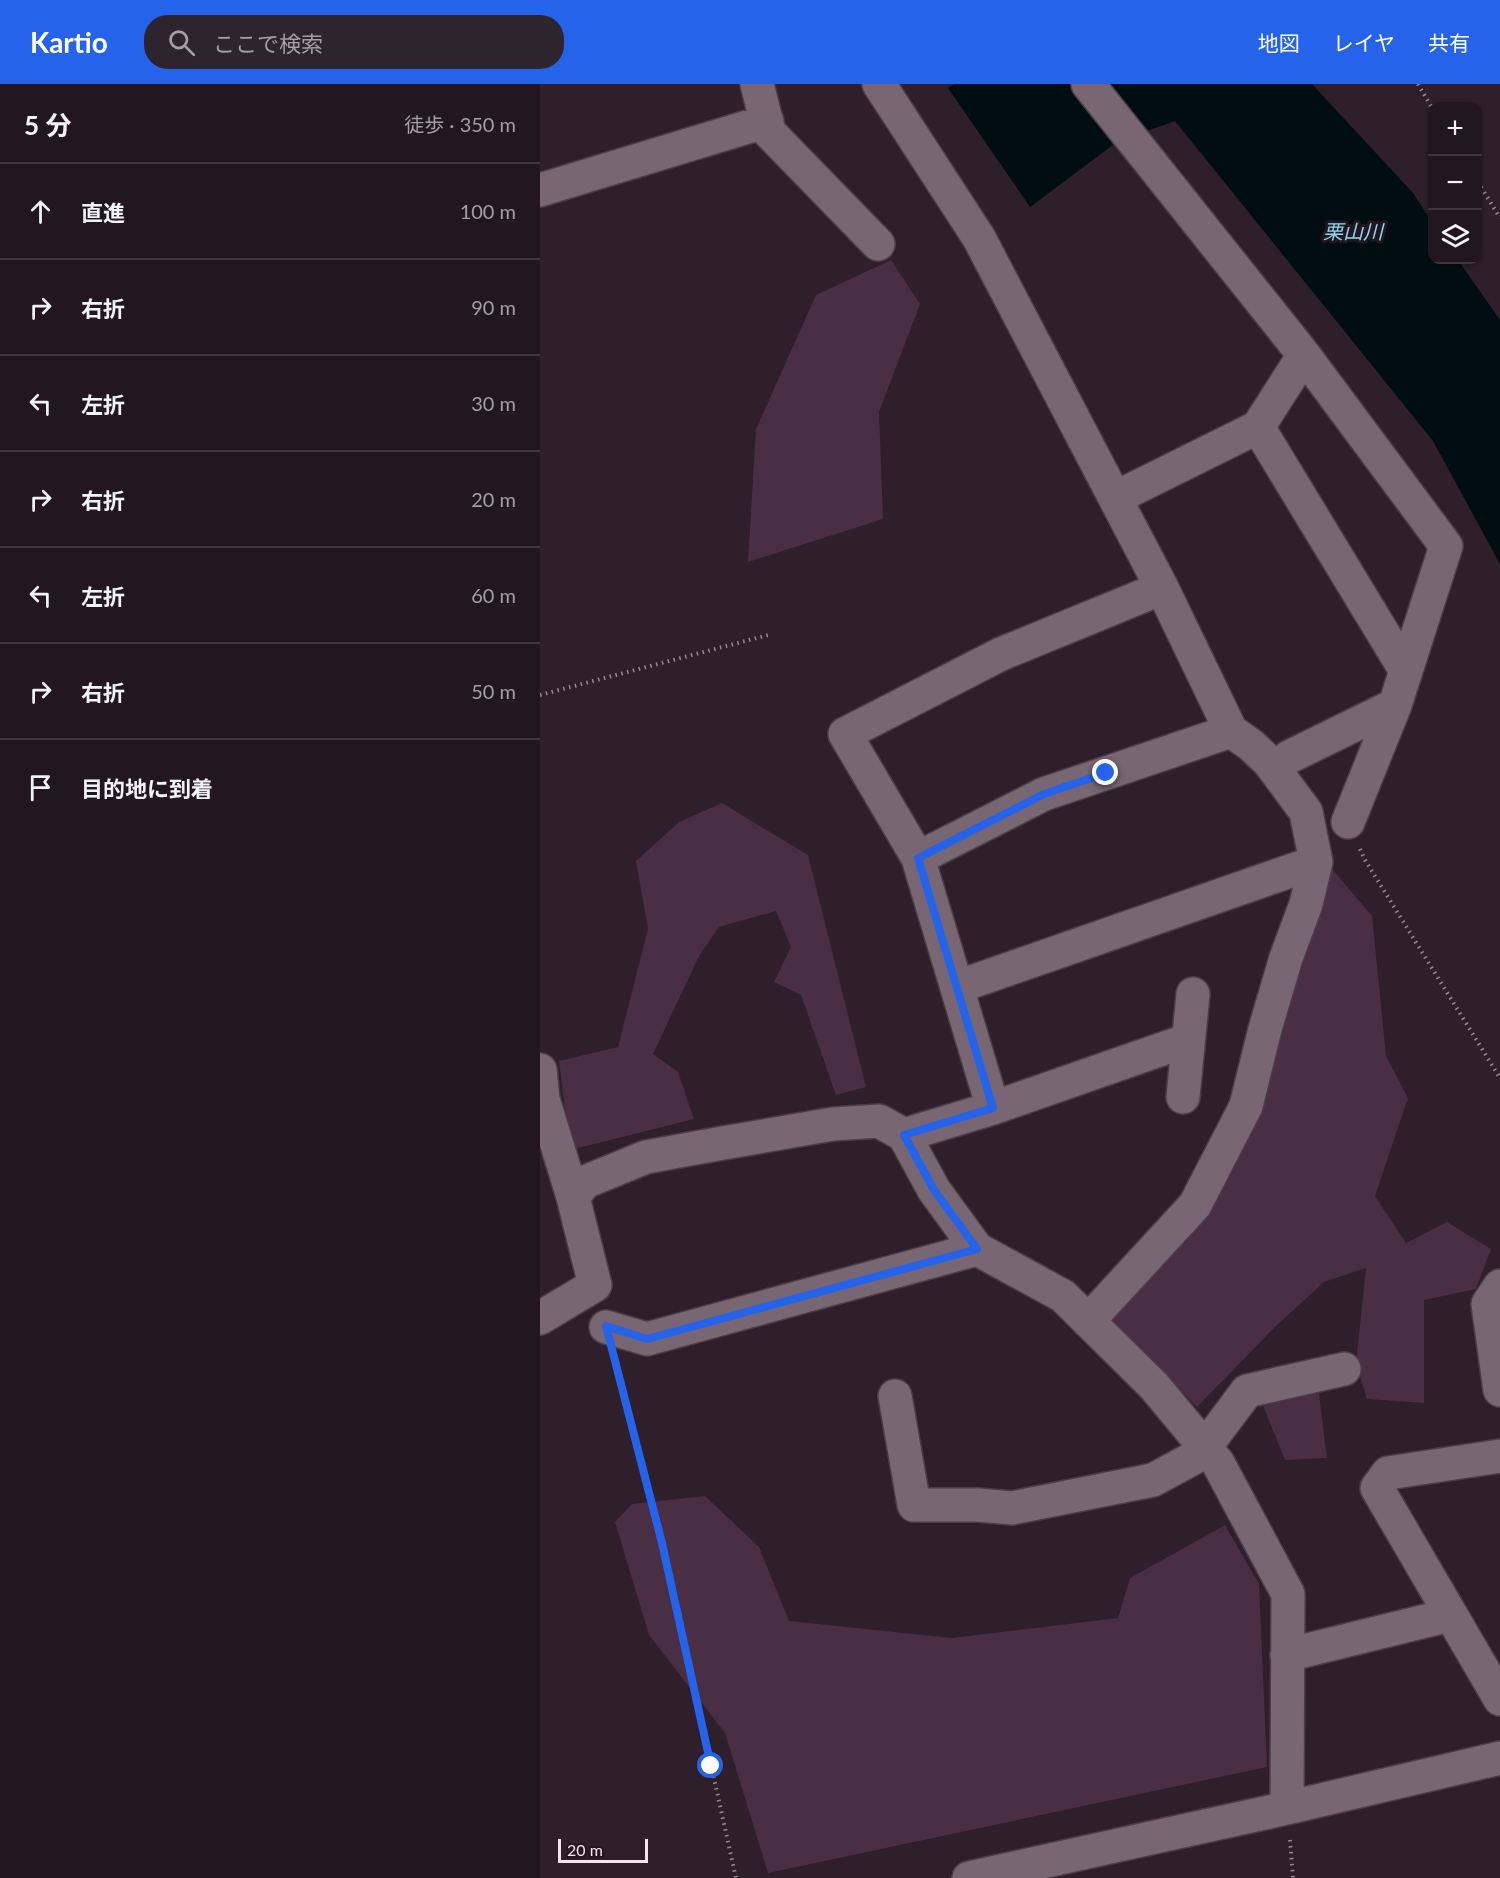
<!DOCTYPE html>
<html lang="ja">
<head>
<meta charset="utf-8">
<style>
  body { margin:0; font-family:Lato,"Noto Sans JP",sans-serif; background:#2e242d; color:#f1f3f6 }
  .controls { position:absolute; right:18px; top:18px; display:grid; overflow:hidden; border-radius:12px; box-shadow:0 2px 4px #0004 }
  .controls button { width:54px; height:54px; display:grid; place-items:center; padding:0; border:0; border-bottom:2px solid #3f363e; background:#221720; color:#f1f3f6; font:30px sans-serif }
  .scale { position:absolute; left:18px; bottom:15px; width:90px; box-sizing:border-box; padding-left:6px; border:3px solid #f1e6ed; border-top:0; font-size:16px; line-height:21px; white-space:nowrap; color:#f1e6ed; -webkit-text-stroke:4px #241620; paint-order:stroke }
  .stop { position:absolute; width:18px; height:18px; margin:-14px; border:4px solid #2563eb; border-radius:50%; background:#fff }
  .stop.end { background:#2563eb; border-color:#fff; box-shadow:0 2px 6px #0008 }
  .list { margin:0; padding:0; list-style:none }
  h2 { display:flex; justify-content:space-between; align-items:center; height:78px; margin:0; padding:0 24px; font-size:26px }
  h2 small { font-size:20px; font-weight:400; color:#a29fa5 }
  .list li { display:grid; grid-template-columns:39px 1fr auto; gap:18px; align-items:center; box-sizing:border-box; height:96px; padding:0 24px; border-top:2px solid #3f363e }
  .list b { display:block; font-size:22px; white-space:nowrap }
  .list em { font-size:20px; font-style:normal; color:#a29fa5 }
  .icon { flex:none; width:33px; height:33px; fill:none; stroke:currentColor; stroke-width:2; stroke-linecap:round; stroke-linejoin:round }
  .map { position:relative; flex:none; width:960px; height:1794px; overflow:hidden }
  header { display:flex; align-items:center; gap:36px; box-sizing:border-box; height:84px; padding:0 30px; background:#2563eb; color:#fff }
  header strong { font-size:28px }
  nav { display:flex; gap:33px; margin-inline-start:auto; font-size:21px }
  .search { width:420px; height:54px; background:#2e242d; display:flex; align-items:center; gap:15px; box-sizing:border-box; padding:0 21px; border-radius:24px; color:#a29fa5; font-size:22px }
  main { display:flex }
  aside { flex:1; background:#221720 }
  .map>svg:first-child { display:block }
  .green { fill:#4a2e43 }
  .water { fill:#000e13 }
  .lines { fill:none; stroke-linecap:round; stroke-linejoin:round }
  .minor-casing { stroke:#4b3d47; stroke-width:36 }
  .path { stroke:#968a92; stroke-width:4; stroke-dasharray:1.5 4.5; stroke-linecap:butt }
  .minor { stroke:#796673; stroke-width:33 }
  .route { stroke:#2563eb; stroke-width:8 }
  .labels { text-anchor:middle; dominant-baseline:central; stroke-width:6; stroke-linejoin:round; paint-order:stroke }
  .water-label { font-size:20px; font-style:italic; fill:#87dbec; stroke:#241620 }
</style>
</head>
<body>
<header>
<strong>Kartio</strong>
<div class="search"><svg class="icon" aria-label="search" viewBox="0 0 24 24"><circle cx="10" cy="10" r="6"/><path d="M15 15l6 6"/></svg>ここで検索</div>
<nav><a>地図</a><a>レイヤ</a><a>共有</a></nav>
</header>
<main>
<aside>
<h2>5 分<small>徒歩 · 350 m</small></h2>
<ul class="list">
<li><svg class="icon" aria-label="ahead" viewBox="0 0 24 24"><path d="M12 20V5M6 11l6-6 6 6"/></svg><div><b>直進</b></div><em>100 m</em></li>
<li><svg class="icon" aria-label="right" viewBox="0 0 24 24"><path d="M7 20v-9h11M14 6l5 5-5 5"/></svg><div><b>右折</b></div><em>90 m</em></li>
<li><svg class="icon" aria-label="left" viewBox="0 0 24 24"><path d="M17 20v-9H6M10 6l-5 5 5 5"/></svg><div><b>左折</b></div><em>30 m</em></li>
<li><svg class="icon" aria-label="right" viewBox="0 0 24 24"><path d="M7 20v-9h11M14 6l5 5-5 5"/></svg><div><b>右折</b></div><em>20 m</em></li>
<li><svg class="icon" aria-label="left" viewBox="0 0 24 24"><path d="M17 20v-9H6M10 6l-5 5 5 5"/></svg><div><b>左折</b></div><em>60 m</em></li>
<li><svg class="icon" aria-label="right" viewBox="0 0 24 24"><path d="M7 20v-9h11M14 6l5 5-5 5"/></svg><div><b>右折</b></div><em>50 m</em></li>
<li><svg class="icon" aria-label="arrive" viewBox="0 0 24 24"><path d="M6 21V4h12l-3 4 3 4H6"/></svg><div><b>目的地に到着</b></div></li>
</ul>
</aside>
<div class="map">
<svg width="960" height="1794" viewBox="0 0 960 1794">
  <rect width="100%" height="100%" fill="#2e1f2a"/>
  <path class="green" d="M351,176L380,220L339,328L343,435L208,478L216,345L276,211Z
    M182,719L268,771L326,1003L296,1011L261,911L234,898L251,863L236,827L179,843L159,872L113,970L138,988L154,1035L30,1066L19,977L78,963L108,845L96,777L139,738Z
    M792,785L832,832L846,972L868,1014L835,1112L866,1159L907,1138L951,1165L936,1205L884,1216V1319L827,1315L816,1279L826,1184L784,1198L735,1243L657,1323L571,1234L735,972L769,853Z
    M777,1294L787,1374L745,1376L717,1307Z
    M165,1412L219,1463L249,1537L412,1554L578,1534L590,1494L685,1441L719,1500L727,1683L228,1789L185,1649L109,1551L75,1438L92,1420Z"/>
  <path class="water" d="M414,0H772L873,109L892,138V176H918L960,236V480L893,357L635,37L578,57L490,123L408,4Z"/>
  <g class="lines">
    <g class="minor-casing">
      <path id="minor" d="M217,0L229,48L338,160
        M339,0L439,154L622,504L691,647L711,661L729,678L766,728L776,778L766,820L746,874L725,945L706,1022L655,1121L548,1237
        M548,0L764,271L906,462L855,621L808,738
        M0,106L227,37
        M718,343L866,587
        M575,414L718,343L764,271
        M749,673L855,621
        M378,774L504,710L691,647
        M417,903L776,778
        M0,986L3,1015L33,1113L55,1201L0,1234
        M643,1013L653,910
        M453,1024L648,956
        M364,1051L453,1024L378,774L305,650L461,570L622,504
        M33,1113L45,1098L106,1073L183,1059L293,1040L339,1037L364,1051L394,1106L437,1165L523,1212L614,1302L678,1379L748,1510L747,1724
        M960,1202L948,1220L960,1306
        M66,1243L107,1255L437,1165
        M355,1312L374,1421H438L472,1424L613,1396L659,1371L707,1307L804,1285
        M960,1372L848,1389L837,1404L960,1615
        M747,1571L910,1531
        M429,1794L747,1724L960,1674"/>
    </g>
    <path class="path" d="M878,0L892,24
      M938,98L960,134
      M0,611L228,551
      M820,765L825,776L960,994
      M75,1278L122,1459L196,1794
      M750,1756L753,1794"/>
    <use href="#minor" class="minor"/>
  </g>
  <g class="lines">
    <path class="route" d="M171,1682L122,1459L66,1242L107,1255L437,1165L394,1106L364,1051L453,1024L378,774L504,710L566,689"/>
  </g>
  <g class="labels">
    <g class="water-label">
      <text x="813" y="147">栗山川</text>
    </g>
  </g>
</svg>
<div class="controls">
<button>+</button>
<button>−</button>
<button><svg class="icon" aria-label="layers" viewBox="0 0 24 24"><path d="M12 4l9 5-9 5-9-5zM3 14l9 5 9-5"/></svg></button>
</div>
<div class="scale">20 m</div>
<div class="stop" style="left:171px;top:1682px"></div>
<div class="stop end" style="left:566px;top:689px"></div>
</div>
</main>
</body>
</html>
